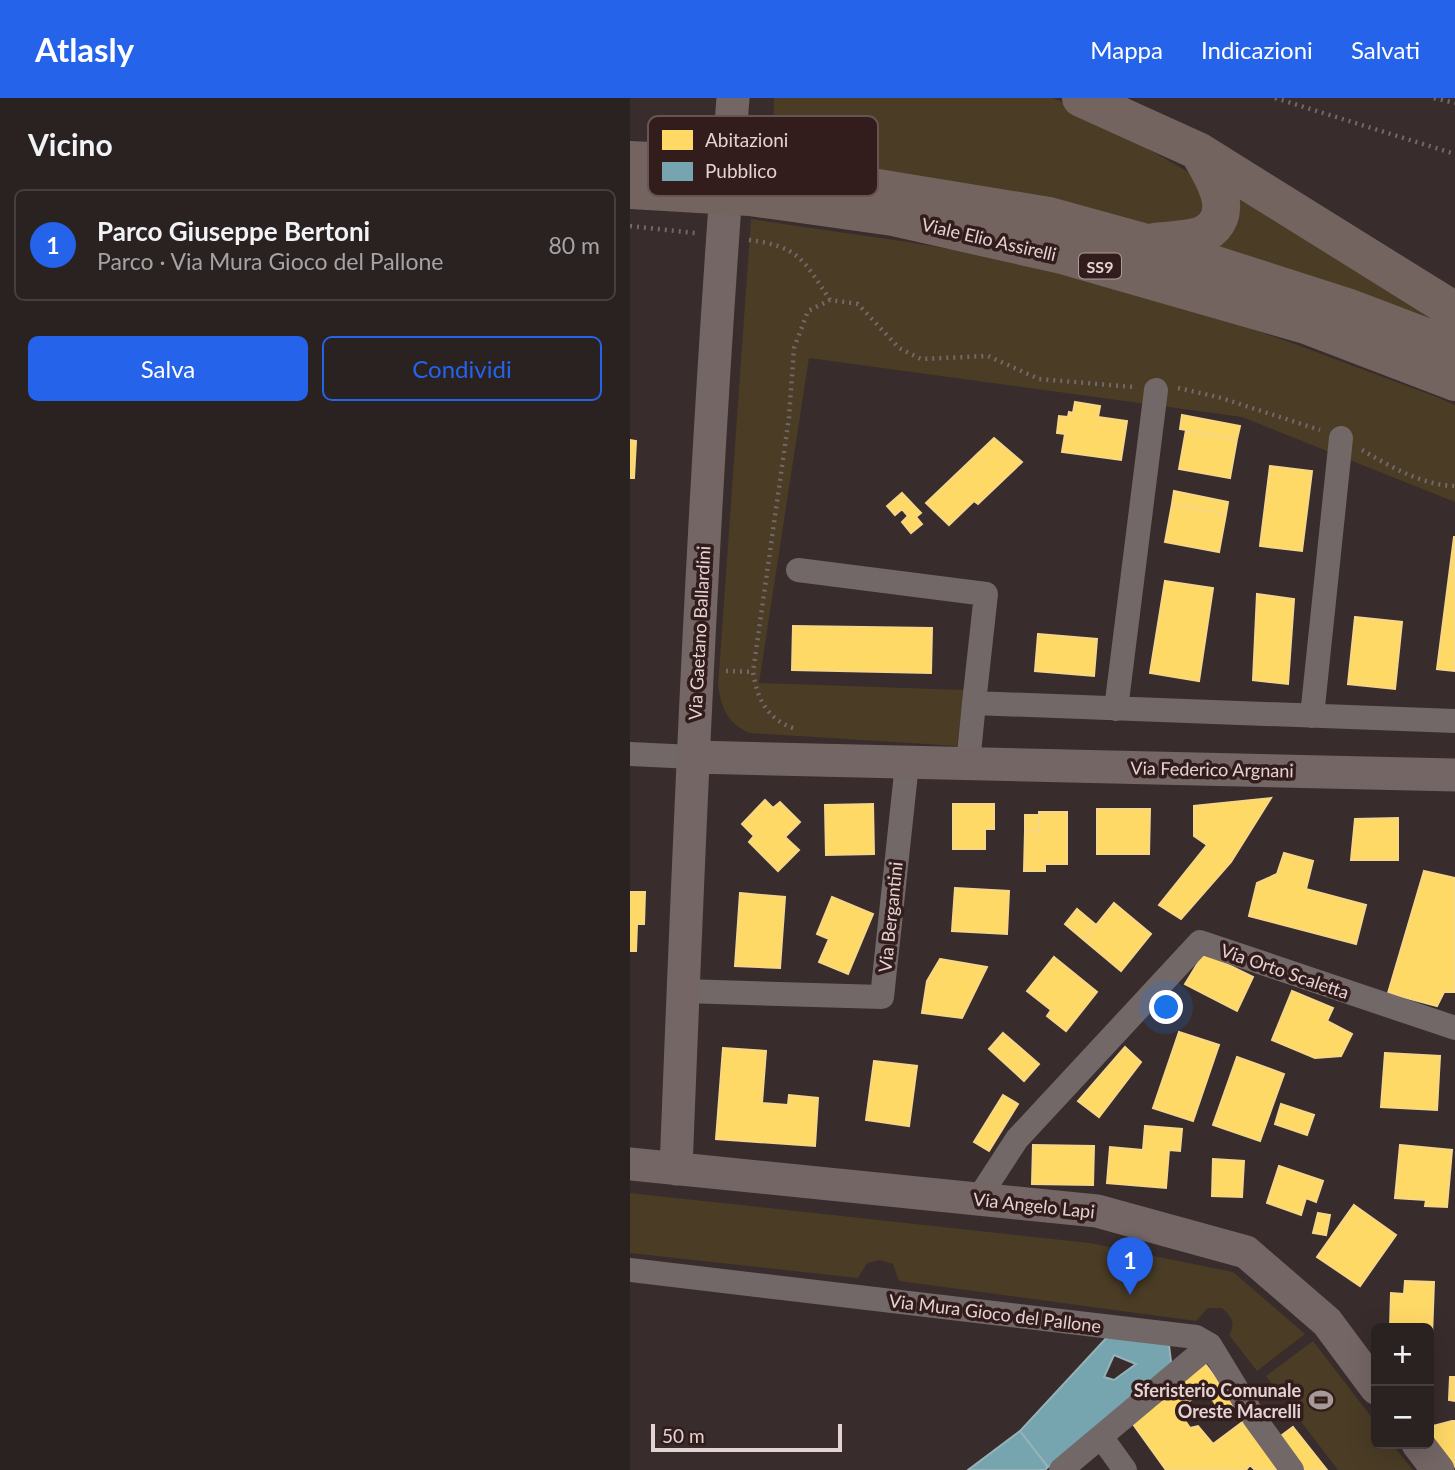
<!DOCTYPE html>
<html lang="it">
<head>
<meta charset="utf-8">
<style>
  body { margin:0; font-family:Lato,sans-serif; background:#362e2e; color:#f1f3f6 }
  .controls { position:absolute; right:21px; bottom:21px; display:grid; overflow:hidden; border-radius:10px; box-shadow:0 7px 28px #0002 }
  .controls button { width:63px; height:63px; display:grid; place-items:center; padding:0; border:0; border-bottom:2px solid #463e3f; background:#2a2121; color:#f1f3f6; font:35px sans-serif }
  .scale { position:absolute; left:21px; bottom:18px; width:191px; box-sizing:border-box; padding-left:7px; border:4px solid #e3d3d2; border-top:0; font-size:19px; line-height:24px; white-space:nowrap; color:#e3d3d2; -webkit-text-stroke:5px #331c1c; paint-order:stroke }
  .you { position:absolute; left:537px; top:910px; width:24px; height:24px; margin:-18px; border:5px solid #fff; border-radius:50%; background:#1a73e8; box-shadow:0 0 0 10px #1a73e833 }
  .badge { display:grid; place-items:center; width:46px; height:46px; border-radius:50%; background:#2563eb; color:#fff; font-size:23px; font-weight:700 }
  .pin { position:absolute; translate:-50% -58px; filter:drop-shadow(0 2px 4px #0008) }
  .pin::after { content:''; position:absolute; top:37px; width:24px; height:21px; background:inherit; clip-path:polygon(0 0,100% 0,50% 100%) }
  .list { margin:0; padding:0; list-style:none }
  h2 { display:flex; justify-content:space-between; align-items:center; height:91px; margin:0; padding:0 28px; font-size:30px }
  h2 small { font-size:23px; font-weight:400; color:#a5a3a5 }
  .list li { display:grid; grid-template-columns:46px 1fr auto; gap:21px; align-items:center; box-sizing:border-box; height:112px; margin:0 14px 14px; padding:0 14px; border:2px solid #463e3f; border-radius:10px }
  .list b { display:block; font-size:26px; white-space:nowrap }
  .list p { margin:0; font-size:23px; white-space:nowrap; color:#a5a3a5 }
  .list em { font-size:23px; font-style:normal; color:#a5a3a5 }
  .actions { display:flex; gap:14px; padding:21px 28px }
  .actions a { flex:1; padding:16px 0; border:2px solid #2563eb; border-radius:10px; text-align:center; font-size:24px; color:#2563eb }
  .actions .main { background:#2563eb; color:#fff }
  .map { position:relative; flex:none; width:825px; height:1372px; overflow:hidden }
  header { display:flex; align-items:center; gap:42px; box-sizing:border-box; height:98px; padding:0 35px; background:#2563eb; color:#fff }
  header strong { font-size:33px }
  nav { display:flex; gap:38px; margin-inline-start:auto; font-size:24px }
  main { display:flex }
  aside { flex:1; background:#2a2121 }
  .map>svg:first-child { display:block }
  .green { fill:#4a3c25 }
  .homes { fill:#ffd966; stroke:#f7d786; stroke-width:2 }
  .public { fill:#76a5af; stroke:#97b3ba; stroke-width:2; fill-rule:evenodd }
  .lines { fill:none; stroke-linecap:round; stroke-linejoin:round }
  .path { stroke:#736868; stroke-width:4.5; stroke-dasharray:2 5; stroke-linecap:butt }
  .street { stroke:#736868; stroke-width:24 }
  .secondary { stroke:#736664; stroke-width:33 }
  .primary { stroke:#746460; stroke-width:38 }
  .labels { text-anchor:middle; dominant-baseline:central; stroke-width:7; stroke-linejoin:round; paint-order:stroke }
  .shield { fill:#331c1c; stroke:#ae9c9b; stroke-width:2 }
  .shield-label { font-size:16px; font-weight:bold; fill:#e3d3d2 }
  .street-label { font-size:18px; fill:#e3d3d2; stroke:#331c1c }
  .poi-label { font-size:18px; font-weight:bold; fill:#e3d3d2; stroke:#331c1c; text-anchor:end }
  .key { fill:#331c1c; stroke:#685353; stroke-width:2 }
  .key-label { font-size:19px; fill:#e3d3d2 }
</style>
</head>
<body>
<header>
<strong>Atlasly</strong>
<nav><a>Mappa</a><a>Indicazioni</a><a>Salvati</a></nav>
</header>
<main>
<aside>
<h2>Vicino<small></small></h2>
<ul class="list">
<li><span class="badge">1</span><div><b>Parco Giuseppe Bertoni</b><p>Parco · Via Mura Gioco del Pallone</p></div><em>80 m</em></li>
</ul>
<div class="actions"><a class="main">Salva</a><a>Condividi</a></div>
</aside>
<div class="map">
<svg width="825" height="1372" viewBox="0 0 825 1372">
  <rect width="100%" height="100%" fill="#382c2c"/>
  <path class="green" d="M144,0H423L449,11L567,79L576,110L548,134L143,58Z
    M605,87L825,226V239L582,151Z
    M121,121C225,137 332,149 435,174C560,204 687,255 807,299L825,307V404L612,319L179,260L129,585L334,592L327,648L119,635C97,624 92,612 88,588Z
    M0,1095L460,1145L603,1174L675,1236L627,1273L599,1237C606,1225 602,1219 592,1210H578L566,1223L269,1183L263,1166L250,1162L237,1165L228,1180L0,1155Z
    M683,1243L746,1325V1346H762L783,1372H708L636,1278Z"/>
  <path class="homes" d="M445,304L470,308L468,319L497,323L491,362L432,354L435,336L427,335L429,318L438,319L439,314L443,315Z
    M552,317L610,328L607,341L550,331Z
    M556,332L607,341L600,380L549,371Z
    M364,340L392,364L348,406L344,403L319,427L296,405Z
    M0,342L6,343L4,380H0Z
    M640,368L682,373L672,453L630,448Z
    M544,393L598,404L596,416L542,406Z
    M272,395L291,415L286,419L292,426L281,435L272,424L278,418L272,411L265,417L257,408Z
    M542,406L596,416L589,454L535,444Z
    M824,439H825V573L807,571Z
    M535,483L583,490L569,583L520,575Z
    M627,496L664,501L658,586L623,582Z
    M725,519L772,524L765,591L718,586Z
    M163,528L302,530L301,575L162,572Z
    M408,536L467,541L464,578L405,573Z
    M641,700L601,764L551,821L529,807L577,747L564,738V708Z
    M135,702L143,710L150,704L170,724L155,739L169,752L148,773L119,744L124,738L112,726Z
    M243,706L244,756L196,757L195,707Z
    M323,706H364V731H355V751H323Z
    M467,711H520L519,756H467Z
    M409,714H437V766H415V773H394L395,733L409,734Z
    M395,717H409V734L395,733Z
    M768,720V762H721L725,721Z
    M654,755L683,763L676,791L736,807L726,846L619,818L627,785L647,776Z
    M794,773L825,780V894H814L807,908L758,895Z
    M325,790L379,793L377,836L322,833Z
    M0,794H15L14,826H7L6,853H0Z
    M110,795L155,799L150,870L105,868Z
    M202,799L243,816L218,876L189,864L199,841L187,836Z
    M484,805L521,836L491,873L454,842Z
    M447,811L466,827L454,842L435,826Z
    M574,855L623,879L607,913L555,886Z
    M424,859L467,894L436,933L417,918L421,912L397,893Z
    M310,861L357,869L332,920L292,915L297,883Z
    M662,893L703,910L697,923L722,936L711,958L685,960L642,942Z
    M549,934L589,947L563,1023L523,1010Z
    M373,935L409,966L394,983L359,951Z
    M495,949L511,964L469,1019L448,1003Z
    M93,950L136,953L132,1005L158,1007L159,997L188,1000L185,1048L86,1041Z
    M755,955L810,958L807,1012L751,1009Z
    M607,959L654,976L630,1043L583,1027Z
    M244,963L287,968L279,1028L236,1022Z
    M373,997L388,1006L359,1053L344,1044Z
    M651,1006L684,1017L677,1037L645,1026Z
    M515,1028L552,1031L550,1053L539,1052L536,1090L477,1085L480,1049L513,1052Z
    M403,1047L464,1048L463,1087L402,1086Z
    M770,1047L822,1052L817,1109L795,1108L796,1102L765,1100Z
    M583,1061L614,1063L612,1099L582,1098Z
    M649,1068L693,1083L686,1104L676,1100L671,1117L637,1105Z
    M724,1107L766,1137L730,1188L687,1159Z
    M688,1115L700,1117L696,1137L683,1135Z
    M775,1183L804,1184L802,1238H799V1230H760L761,1195L774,1196Z
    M573,1263L605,1306L593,1317L575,1291L548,1312L560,1330L568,1328L583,1346L614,1323L650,1372H625L620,1367L616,1372H536L500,1322Z
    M820,1279H825V1303L819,1302Z
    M822,1323H825V1369L799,1336V1329Z
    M663,1329L697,1372H666L644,1343Z"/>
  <path class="public" d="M479,1237L539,1247L542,1272L418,1369L390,1333ZM484,1257L506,1266L484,1282L474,1279Z
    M390,1333L418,1369L415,1372H338Z"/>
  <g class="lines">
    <path class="path" d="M645,0L825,56
      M804,0L825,5
      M0,128L65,135
      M119,142C169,148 174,163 200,202
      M548,290L588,299L690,332
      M732,352C761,369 792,387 825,388
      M96,573L123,574
      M163,630C137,621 127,600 123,574L159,319L164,250L178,213L200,202L228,206L269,250L291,261L358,258L409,281L504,289"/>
    <path class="street" d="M168,472L356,496L344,605
      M486,611L526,292
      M682,618L711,340
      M0,656L63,659
      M338,665L344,605L825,623
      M53,893L252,899L277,666
      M348,1101L387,1041L570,844L825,930
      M0,1172L566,1239L580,1247L625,1321L662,1372
      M472,1340L495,1372
      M431,1372L580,1247"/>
    <path class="secondary" d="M63,659L825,677
      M0,1066L467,1113L616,1154L697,1224L746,1290
      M46,1071C60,714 75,356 103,0
      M788,1346L808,1372"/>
    <path class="primary" d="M451,0L568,53L825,213
      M0,62L108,67L419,118L517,145L717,209L825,250
      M0,92L120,99L263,119L432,157L676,227L825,284
      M524,144C538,142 562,142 574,136C609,116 582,77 568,53"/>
  </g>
  <defs>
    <g id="stadium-bare" transform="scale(1.89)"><path d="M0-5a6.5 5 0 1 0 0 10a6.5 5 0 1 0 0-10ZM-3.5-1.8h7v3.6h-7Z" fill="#a79998" stroke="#331c1c" stroke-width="2.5" paint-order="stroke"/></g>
  </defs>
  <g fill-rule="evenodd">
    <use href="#stadium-bare" x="691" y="1302"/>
  </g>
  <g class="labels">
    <rect class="shield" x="449" y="155.5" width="42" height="25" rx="5"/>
    <g class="shield-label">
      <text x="470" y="168">SS9</text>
    </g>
    <g class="street-label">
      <text transform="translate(359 141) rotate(13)">Viale Elio Assirelli</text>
      <text transform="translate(69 535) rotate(-87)">Via Gaetano Ballardini</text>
      <text transform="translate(582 671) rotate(1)">Via Federico Argnani</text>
      <text transform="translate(260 819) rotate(-84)">Via Bergantini</text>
      <text transform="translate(655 873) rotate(19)">Via Orto Scaletta</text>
      <text transform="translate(404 1107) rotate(6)">Via Angelo Lapi</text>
      <text transform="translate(365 1215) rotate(7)">Via Mura Gioco del Pallone</text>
    </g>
    <g class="poi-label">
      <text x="671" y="1292">Sferisterio Comunale<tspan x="671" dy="21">Oreste Macrelli</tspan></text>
    </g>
  </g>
  <rect x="18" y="18" width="230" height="80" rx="10" class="key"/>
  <rect x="32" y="32" width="31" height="20" fill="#ffd966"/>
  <rect x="32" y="64" width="31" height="19" fill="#76a5af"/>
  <g class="key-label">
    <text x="75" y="49">Abitazioni</text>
    <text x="75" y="80">Pubblico</text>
  </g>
</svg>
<div class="controls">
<button>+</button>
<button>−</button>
</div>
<div class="scale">50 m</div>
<div class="you"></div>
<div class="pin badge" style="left:500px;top:1197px">1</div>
</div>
</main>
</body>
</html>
